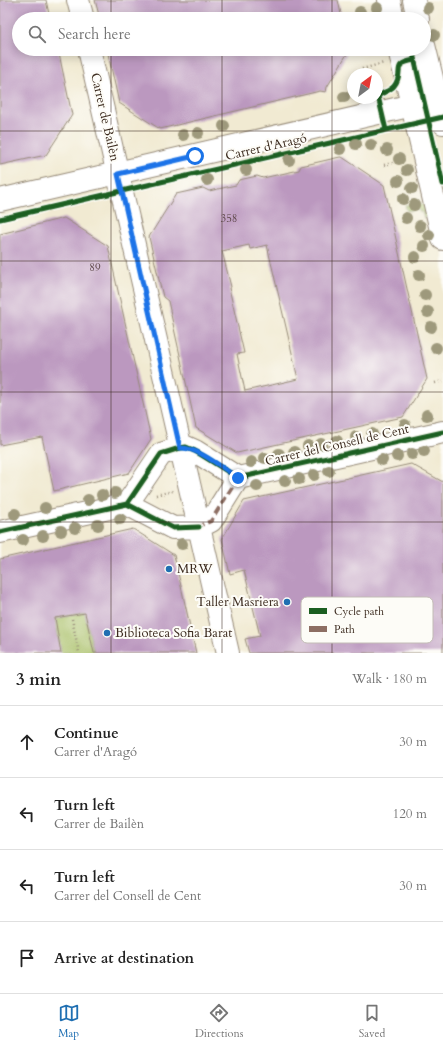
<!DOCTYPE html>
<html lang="en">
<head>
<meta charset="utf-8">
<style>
  body { margin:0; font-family:Cardo,serif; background:#f6f6f6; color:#222 }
  .compass { position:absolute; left:347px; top:68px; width:36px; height:36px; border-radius:50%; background:#fff; box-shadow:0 2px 10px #0003; rotate:32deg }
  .stop { position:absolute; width:12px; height:12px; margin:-9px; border:3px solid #1a73e8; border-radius:50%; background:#fff }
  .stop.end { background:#1a73e8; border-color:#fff; box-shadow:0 1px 4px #0008 }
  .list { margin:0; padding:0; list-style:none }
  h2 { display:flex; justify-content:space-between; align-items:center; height:52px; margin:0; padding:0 16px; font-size:17px }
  h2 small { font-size:13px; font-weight:400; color:#767676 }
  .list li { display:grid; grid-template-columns:26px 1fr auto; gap:12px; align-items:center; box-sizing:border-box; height:72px; padding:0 16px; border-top:1px solid #e0e0e0 }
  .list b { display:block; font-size:15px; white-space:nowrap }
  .list p { margin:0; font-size:13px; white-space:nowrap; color:#767676 }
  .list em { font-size:13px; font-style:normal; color:#767676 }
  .icon { flex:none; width:22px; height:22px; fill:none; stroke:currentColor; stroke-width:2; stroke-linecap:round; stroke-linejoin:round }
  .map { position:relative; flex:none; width:443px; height:653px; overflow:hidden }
  .search { position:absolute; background:#fff; box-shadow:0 2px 10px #0003; left:12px; right:12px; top:12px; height:44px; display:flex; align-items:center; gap:10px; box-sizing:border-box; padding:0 14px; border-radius:22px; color:#767676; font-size:15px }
  .sheet { height:340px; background:#fff }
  nav { display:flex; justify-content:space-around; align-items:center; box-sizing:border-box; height:56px; border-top:1px solid #e0e0e0; background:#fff; font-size:11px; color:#767676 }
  nav a { display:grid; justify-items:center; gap:2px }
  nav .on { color:#1f6fb2 }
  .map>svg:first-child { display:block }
  .green { fill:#a6be63; stroke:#707440 }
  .building { fill:#bb98bf; fill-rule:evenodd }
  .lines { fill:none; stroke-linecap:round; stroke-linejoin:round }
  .minor-casing { stroke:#968a78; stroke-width:24 }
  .major-casing { stroke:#968a78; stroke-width:24 }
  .path { stroke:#968a78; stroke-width:2.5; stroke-dasharray:1 3; stroke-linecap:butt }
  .minor { stroke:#fff; stroke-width:22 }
  .major { stroke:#fff; stroke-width:22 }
  .quiet { stroke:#8d6e63; stroke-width:4; stroke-dasharray:8 4; stroke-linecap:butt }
  .cycleway-casing { stroke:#fdfcf7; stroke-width:8 }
  .cycleway { stroke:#1b5e20; stroke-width:5 }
  .tree { fill:#9e997b }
  .route { stroke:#1a73e8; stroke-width:5 }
  .grid { fill:none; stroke:#3b2a1e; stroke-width:1; stroke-opacity:0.55 }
  .poi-dot { fill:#1f6fb2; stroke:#fdfcf7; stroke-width:1.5 }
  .labels { text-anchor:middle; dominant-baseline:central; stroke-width:4; stroke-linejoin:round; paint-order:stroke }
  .number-label { font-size:11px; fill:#5b4646 }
  .street-label { font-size:13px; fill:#3b2a1e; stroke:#fdfcf7 }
  .poi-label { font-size:13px; fill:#3b2a1e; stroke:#fdfcf7; text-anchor:start }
  .key { fill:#fdfcf7; stroke:#c3bdb6; stroke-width:1 }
  .key-label { font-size:11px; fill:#3b2a1e }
</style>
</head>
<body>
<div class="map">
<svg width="443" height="653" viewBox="0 0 443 653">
  <rect width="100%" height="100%" fill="#fdfcf7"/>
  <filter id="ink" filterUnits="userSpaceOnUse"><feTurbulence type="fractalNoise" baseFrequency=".025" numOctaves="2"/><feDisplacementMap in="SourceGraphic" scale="8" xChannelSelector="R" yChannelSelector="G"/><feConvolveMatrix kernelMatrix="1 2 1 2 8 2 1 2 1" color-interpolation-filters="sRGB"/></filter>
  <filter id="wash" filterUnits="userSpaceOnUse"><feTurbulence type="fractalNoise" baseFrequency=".012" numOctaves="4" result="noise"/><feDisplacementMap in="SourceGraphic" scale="16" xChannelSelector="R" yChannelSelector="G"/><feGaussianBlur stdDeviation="0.9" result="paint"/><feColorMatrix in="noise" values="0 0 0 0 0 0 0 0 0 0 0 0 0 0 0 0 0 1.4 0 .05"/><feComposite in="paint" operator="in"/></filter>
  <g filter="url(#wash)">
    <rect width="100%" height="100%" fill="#f1ead2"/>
    <path class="green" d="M417,202L418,205L425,204L429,217L424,218L422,212H419V209L407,211L405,205Z
      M85,613L94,653H61L55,618Z"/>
    <g id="blocks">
      <path class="building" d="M0,0H46L50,19H19V49H58L72,115L46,155L0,165Z
        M95,0H338L342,19H100Z
        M107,49H350L327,87L326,92L320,91L160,129L119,103Z
        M340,157H342L384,185L427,379L403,417L237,453L196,428L168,301L163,297L149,237L176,194L203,188L209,191L236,185L239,180L257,176L263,178L299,170L301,166ZM249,245L250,249L267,245L298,379L245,391L237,354L244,353L229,288L231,287L222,251Z
        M64,218L108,246L151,439L129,473L54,491L42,437L0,445V234Z
        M411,464L443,482V653H249L245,639L260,636L244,570L230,574L222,539L244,501Z
        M133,529L174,555L196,653H94L85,613L55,618L61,653H0V559Z"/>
    </g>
  </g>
  <g filter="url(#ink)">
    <use href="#blocks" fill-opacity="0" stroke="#968a78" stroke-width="1"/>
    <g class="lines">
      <g class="minor-casing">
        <path id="minor" d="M78,0L83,19
          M389,0L393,19
          M414,0L418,19
          M424,45L443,123
          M89,49L228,653
          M399,49L443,239
          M127,504L161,454L180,448L186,447L195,451L238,478
          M0,532L127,504L173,528L199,527L211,521L238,478L443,432"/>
      </g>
      <g class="major-casing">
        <path id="major" d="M0,200L443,98"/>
      </g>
      <path class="path" d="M362,69L384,63
        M384,165L405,160
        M435,383L443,381
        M156,495L173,491
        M72,619L79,653"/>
      <use href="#minor" class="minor"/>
      <use href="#major" class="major"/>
      <path class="quiet" d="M196,527L211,521L238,478H240"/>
      <g class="cycleway-casing">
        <path id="cycleway" d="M412,49L443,184
          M386,130L378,96C383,92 390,91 394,86C406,71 389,65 414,60
          M0,219L443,117
          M127,504L161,454L180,448L186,447L195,451L238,478L443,432
          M0,532L127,504L173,528L199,527"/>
      </g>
      <use href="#cycleway" class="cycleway"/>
    </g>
    <g class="tree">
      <circle cx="377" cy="8" r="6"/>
      <circle cx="428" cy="8" r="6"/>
      <circle cx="360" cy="12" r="6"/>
      <circle cx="434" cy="35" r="6"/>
      <circle cx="344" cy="97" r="6"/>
      <circle cx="224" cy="126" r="6"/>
      <circle cx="198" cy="133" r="6"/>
      <circle cx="183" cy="135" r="6"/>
      <circle cx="356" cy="144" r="6"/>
      <circle cx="371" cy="145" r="6"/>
      <circle cx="340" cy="149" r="6"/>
      <circle cx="387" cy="150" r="6"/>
      <circle cx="399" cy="159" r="6"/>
      <circle cx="289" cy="160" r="6"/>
      <circle cx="246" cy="170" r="6"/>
      <circle cx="407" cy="170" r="6"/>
      <circle cx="207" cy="180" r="6"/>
      <circle cx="398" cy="181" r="6"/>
      <circle cx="412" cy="188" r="6"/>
      <circle cx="403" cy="199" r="6"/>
      <circle cx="414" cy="205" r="6"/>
      <circle cx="406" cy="218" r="6"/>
      <circle cx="420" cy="226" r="6"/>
      <circle cx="429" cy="235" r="6"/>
      <circle cx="424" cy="246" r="6"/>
      <circle cx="415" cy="257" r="6"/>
      <circle cx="419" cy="275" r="6"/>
      <circle cx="425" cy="295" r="6"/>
      <circle cx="428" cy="312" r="6"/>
      <circle cx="431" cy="327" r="6"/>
      <circle cx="436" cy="348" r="6"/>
      <circle cx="427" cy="415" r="6"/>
      <circle cx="405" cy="425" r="6"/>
      <circle cx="372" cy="434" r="6"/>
      <circle cx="356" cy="437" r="6"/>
      <circle cx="337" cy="441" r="6"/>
      <circle cx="321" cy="444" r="6"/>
      <circle cx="308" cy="446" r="6"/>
      <circle cx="424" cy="451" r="6"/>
      <circle cx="294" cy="452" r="6"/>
      <circle cx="279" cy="454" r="6"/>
      <circle cx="412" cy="454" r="6"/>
      <circle cx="397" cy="456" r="6"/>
      <circle cx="265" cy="458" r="6"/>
      <circle cx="382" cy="460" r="6"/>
      <circle cx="251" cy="462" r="6"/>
      <circle cx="329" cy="471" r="6"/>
      <circle cx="314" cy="475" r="6"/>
      <circle cx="299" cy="479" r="6"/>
      <circle cx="285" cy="481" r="6"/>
      <circle cx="257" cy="486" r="6"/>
      <circle cx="115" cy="493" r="6"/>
      <circle cx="102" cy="495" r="6"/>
      <circle cx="88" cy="500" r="6"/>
      <circle cx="45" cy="508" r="6"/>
      <circle cx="15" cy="514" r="6"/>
      <circle cx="120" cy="519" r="6"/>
      <circle cx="98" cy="525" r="6"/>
      <circle cx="75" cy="528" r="6"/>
      <circle cx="61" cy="531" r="6"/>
      <circle cx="43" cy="536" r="6"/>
      <circle cx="23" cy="540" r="6"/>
      <circle cx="182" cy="544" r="6"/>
    </g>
  </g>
  <g class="lines" filter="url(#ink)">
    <path class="route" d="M195,156L118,174L180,448C196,446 224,469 238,478"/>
  </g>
  <path class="grid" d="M111,0V19M222,0V19M332,0V19M111,49V653M222,49V653M332,49V653M0,131H443M0,261H443M0,392H443M0,522H443"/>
  <g class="poi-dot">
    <circle cx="169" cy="569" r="4"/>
    <circle cx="287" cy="602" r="4"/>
    <circle cx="107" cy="633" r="4"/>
  </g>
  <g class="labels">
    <g class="number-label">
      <text x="229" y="218">358</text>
      <text x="95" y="267">89</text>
    </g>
    <g class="street-label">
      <text transform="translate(105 117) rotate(77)">Carrer de Bailèn</text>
      <text transform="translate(266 147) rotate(-13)">Carrer d'Aragó</text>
      <text transform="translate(337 445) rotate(-13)">Carrer del Consell de Cent</text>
    </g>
    <g class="poi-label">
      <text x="177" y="569">MRW</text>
      <text x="279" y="602" text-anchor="end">Taller Masriera</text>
      <text x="115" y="633">Biblioteca Sofia Barat</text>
    </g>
  </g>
  <rect x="301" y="597" width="132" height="46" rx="6" class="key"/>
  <rect x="309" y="608" width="18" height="6" fill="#1b5e20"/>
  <rect x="309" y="626" width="18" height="6" fill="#8d6e63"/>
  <g class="key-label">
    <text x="334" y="615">Cycle path</text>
    <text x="334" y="633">Path</text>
  </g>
</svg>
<svg class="compass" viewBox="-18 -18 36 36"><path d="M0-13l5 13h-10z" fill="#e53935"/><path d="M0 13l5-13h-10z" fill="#767676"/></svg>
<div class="stop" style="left:195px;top:156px"></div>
<div class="stop end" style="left:238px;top:478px"></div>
<div class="search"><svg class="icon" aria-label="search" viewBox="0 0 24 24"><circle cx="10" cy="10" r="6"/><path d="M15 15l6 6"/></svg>Search here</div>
</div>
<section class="sheet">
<h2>3 min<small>Walk · 180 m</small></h2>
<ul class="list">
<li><svg class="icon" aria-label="ahead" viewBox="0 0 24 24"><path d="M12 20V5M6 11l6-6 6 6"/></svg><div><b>Continue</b><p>Carrer d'Aragó</p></div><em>30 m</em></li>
<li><svg class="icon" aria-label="left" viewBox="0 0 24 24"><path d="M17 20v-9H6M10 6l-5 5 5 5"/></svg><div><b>Turn left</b><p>Carrer de Bailèn</p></div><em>120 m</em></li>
<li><svg class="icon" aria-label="left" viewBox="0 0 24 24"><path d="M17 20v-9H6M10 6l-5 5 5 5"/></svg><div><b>Turn left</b><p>Carrer del Consell de Cent</p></div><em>30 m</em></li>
<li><svg class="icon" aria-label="arrive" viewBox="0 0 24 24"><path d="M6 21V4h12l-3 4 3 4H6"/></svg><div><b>Arrive at destination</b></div></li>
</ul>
</section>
<nav>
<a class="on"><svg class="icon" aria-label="map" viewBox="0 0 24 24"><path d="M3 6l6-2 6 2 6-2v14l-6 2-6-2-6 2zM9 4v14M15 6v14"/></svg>Map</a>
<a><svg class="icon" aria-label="directions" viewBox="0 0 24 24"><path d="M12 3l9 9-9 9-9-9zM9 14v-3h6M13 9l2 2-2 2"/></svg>Directions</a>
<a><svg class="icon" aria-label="saved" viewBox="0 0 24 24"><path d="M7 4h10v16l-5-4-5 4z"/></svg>Saved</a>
</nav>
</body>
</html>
